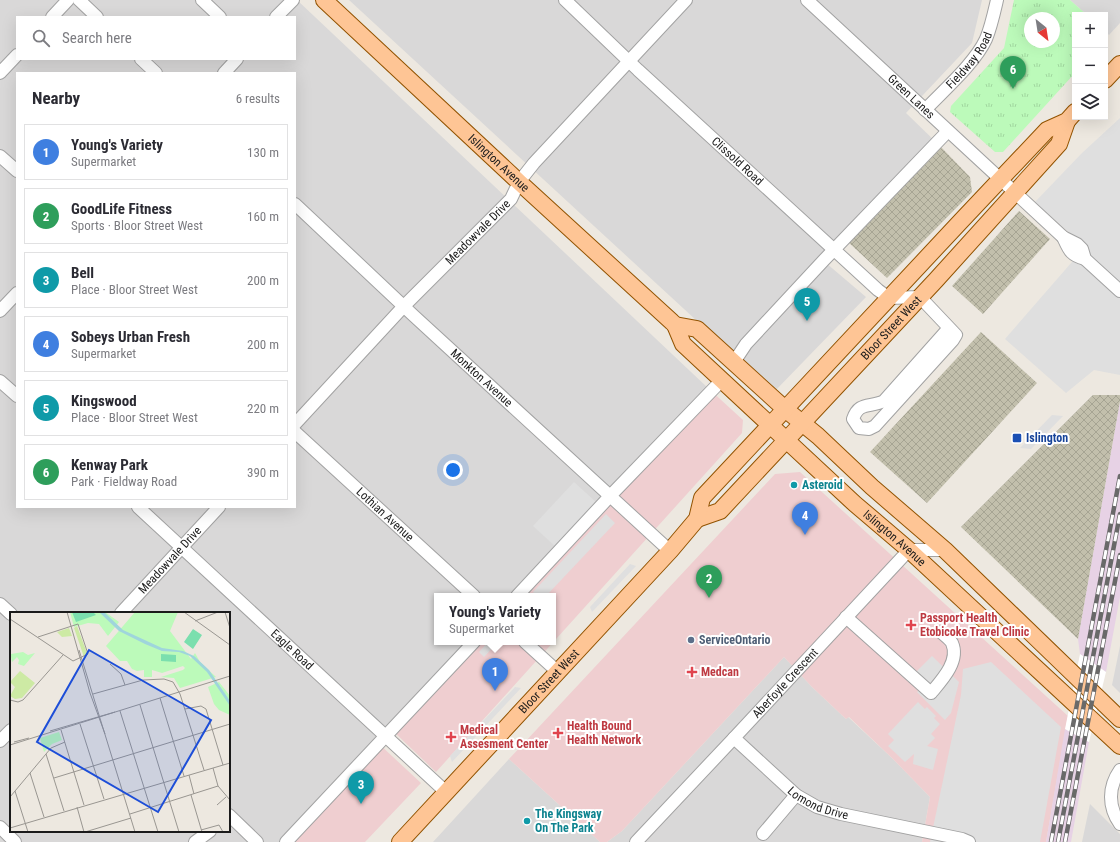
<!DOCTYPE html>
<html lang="en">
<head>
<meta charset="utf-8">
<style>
  body { margin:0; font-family:"Roboto Condensed",sans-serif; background:#f2f2f3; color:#2b2b33 }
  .controls { position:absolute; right:12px; top:12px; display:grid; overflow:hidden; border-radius:0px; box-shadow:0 4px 16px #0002 }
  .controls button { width:36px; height:36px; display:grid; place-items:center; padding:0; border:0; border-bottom:1px solid #e1e1e2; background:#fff; color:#2b2b33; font:20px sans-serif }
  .compass { position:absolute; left:1024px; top:12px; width:36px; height:36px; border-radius:50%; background:#fff; box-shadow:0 4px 16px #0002; rotate:150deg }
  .you { position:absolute; left:453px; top:470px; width:14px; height:14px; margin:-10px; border:3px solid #fff; border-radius:50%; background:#1a73e8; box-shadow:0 0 0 6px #1a73e833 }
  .badge { display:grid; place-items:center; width:26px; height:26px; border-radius:50%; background:#b45309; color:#fff; font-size:13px; font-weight:700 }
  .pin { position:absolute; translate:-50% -33px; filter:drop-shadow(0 1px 2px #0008) }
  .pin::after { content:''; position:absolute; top:21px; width:14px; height:12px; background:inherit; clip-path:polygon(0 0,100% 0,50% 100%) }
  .popup { position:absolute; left:434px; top:593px; width:122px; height:52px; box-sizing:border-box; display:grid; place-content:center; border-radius:0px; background:#fff; filter:drop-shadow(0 1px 3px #0005); font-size:13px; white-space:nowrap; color:#7c7c81 }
  .popup b { font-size:15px; color:#2b2b33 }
  .popup::after { content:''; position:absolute; left:50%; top:100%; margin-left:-8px; border:8px solid transparent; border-top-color:#fff }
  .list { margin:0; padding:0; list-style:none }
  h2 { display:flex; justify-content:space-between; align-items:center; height:52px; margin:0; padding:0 16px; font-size:17px }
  h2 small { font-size:13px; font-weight:400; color:#7c7c81 }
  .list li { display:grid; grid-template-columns:26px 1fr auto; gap:12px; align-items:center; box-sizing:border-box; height:56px; margin:0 8px 8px; padding:0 8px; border:1px solid #e1e1e2; border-radius:0px }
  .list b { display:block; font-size:15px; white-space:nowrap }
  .list p { margin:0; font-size:13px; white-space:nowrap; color:#7c7c81 }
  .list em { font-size:13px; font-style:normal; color:#7c7c81 }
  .icon { flex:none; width:22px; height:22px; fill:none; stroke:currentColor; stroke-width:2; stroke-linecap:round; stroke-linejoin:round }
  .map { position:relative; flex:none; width:1120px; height:842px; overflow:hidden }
  .search { position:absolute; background:#fff; box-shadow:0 4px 16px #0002; left:16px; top:16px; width:280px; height:44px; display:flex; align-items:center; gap:10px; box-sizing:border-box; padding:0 14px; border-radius:0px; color:#7c7c81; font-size:15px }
  .panel { position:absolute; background:#fff; box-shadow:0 4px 16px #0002; left:16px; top:72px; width:280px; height:436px; border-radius:0px }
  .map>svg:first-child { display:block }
  .residential { fill:#d9d8d8; fill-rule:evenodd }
  .commercial { fill:#efced0 }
  .railway { fill:#e7d2e5 }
  .construction { fill:url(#construction-cross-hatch) }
  .park { fill:url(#park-tufts); fill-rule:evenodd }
  .parking { fill:#dfdfdf }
  .pier { fill:#fff }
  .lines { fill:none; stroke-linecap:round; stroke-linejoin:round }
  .minor-casing { stroke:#a2a2a2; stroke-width:14 }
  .major-casing { stroke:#925300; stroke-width:18 }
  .minor { stroke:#fff; stroke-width:12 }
  .major { stroke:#fec595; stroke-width:16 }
  .rail-casing { stroke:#696969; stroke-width:4.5 }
  .rail { stroke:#fff; stroke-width:3; stroke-dasharray:9; stroke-linecap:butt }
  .transit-dot { fill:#1a4fb4; stroke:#fff; stroke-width:1.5 }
  .culture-dot { fill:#0f9aa8; stroke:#fff; stroke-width:1.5 }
  .health-dot { fill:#e0444e; stroke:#fff; stroke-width:1.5 }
  .service-dot { fill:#5c6f8a; stroke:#fff; stroke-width:1.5 }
  .labels { text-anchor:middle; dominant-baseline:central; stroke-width:4; stroke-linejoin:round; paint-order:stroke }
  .street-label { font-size:12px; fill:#1b1b1b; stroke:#fff }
  .transit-label { font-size:12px; font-weight:bold; fill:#164399; stroke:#fff; text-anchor:start }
  .culture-label { font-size:12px; font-weight:bold; fill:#0d838f; stroke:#fff; text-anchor:start }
  .health-label { font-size:12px; font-weight:bold; fill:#be3a42; stroke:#fff; text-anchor:start }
  .service-label { font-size:12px; font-weight:bold; fill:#4e5e75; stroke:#fff; text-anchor:start }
  .inset-road { fill:none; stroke:#999691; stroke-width:1 }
  .view { fill:#1d4ed8; fill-opacity:0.15; stroke:#1d4ed8; stroke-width:2 }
  .inset-edge { fill:none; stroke:#1b1b1b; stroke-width:2 }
</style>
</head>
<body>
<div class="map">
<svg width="1120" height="842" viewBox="0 0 1120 842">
  <defs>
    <pattern id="construction-cross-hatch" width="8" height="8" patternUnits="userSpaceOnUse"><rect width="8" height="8" fill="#c2bfac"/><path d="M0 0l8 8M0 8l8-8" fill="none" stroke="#a6a493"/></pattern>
    <pattern id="park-tufts" width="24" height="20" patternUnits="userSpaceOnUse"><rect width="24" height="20" fill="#bcfaba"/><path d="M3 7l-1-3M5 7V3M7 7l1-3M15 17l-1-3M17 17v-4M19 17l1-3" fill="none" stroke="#a1d69f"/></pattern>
  </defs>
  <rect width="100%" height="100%" fill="#ede8e0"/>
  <path class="residential" d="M0,0H297L708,388L515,596H437V642H473L290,842H0ZM17,17H295V59H17ZM17,73H295V507H17ZM11,613H229V831H11Z
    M349,0H982L972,43L906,113L939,145L826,263L866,297L774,392Z
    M1070,0H1120V23L1109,35L1105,31V15H1087Z
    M1120,646V693L1112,685Z
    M784,657L812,687L846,719L848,717L893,759L930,797L922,842H607L622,831Z
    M509,759L600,842H433Z
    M1090,804L1120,834V842H1082Z"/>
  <path class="commercial" d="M708,388L743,420L742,433L436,772L392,730L472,642H553V596H516Z
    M800,472L1068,716L1046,842H922L930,797L893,759L849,717L846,719L812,687L784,657L622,831L607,842H600L509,759L775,474Z
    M378,743L421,783L365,842H290Z"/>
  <path class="railway" d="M1120,401V597L1106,672L1080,654L1078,639Z
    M1065,729L1089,742L1071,842H1046Z"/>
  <path class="construction" d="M939,145L970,177L972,192L887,278L847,241Z
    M1019,211L1050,239L983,314L952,286Z
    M981,332L1037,383L927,503L870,452Z
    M1093,395H1120V401L1078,639L961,527Z"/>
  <path class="park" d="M1014,0H1070L1087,15H1075V73L1003,152H995L950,112L951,106L1004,48ZM1030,18H1054V42H1030Z"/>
  <path class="parking" d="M1120,118V375L1094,370L1066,393L1005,339L1085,247L1035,202L1082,153Z
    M1052,415L1063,416L1031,449L1020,448Z
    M574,482L597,503L557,548L533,526Z
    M606,514L615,523L546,596H537L533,592Z
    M630,564L636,566L592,612L590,607Z
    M488,642H498L484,657L479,652Z
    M932,656L959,682L951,713L945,720L917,692L922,687L911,677Z
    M991,662L1061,727L1040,842H930L961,695L963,669Z
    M515,687L521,688L452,762L450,756Z
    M918,702L925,709L927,707L936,716L934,718L940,724L931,734L935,738L927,746L938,749L933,770L913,764L914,754L905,762L888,746L894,740L888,734Z"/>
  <path class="pier" d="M1080,654L1106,672L1089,742L1065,729Z"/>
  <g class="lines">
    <g class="minor-casing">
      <g id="minor">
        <path d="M79,0L97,17"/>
        <path d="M202,0L220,17"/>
        <path id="s1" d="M565,0L638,70L878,290L889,298L920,297L956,335L953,340L875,426L869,429L859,428L853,419C859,401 870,408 884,401L949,328"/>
        <path id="s2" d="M807,0L1063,237L1077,244L1082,249L1085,259L1120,291"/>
        <path d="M52,17L68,0"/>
        <path d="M276,17L293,0"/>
        <path d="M141,59L156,73"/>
        <path d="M0,73L17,55"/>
        <path d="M224,73L237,59"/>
        <path id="s3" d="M925,110C944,90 975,63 986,39C991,27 994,13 997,0"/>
        <path d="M0,156L17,171"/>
        <path id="s4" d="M295,204L414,316L670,551"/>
        <path d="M1063,237C1069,250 1070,255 1085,259"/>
        <path d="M0,311L17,293"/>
        <path d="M734,362L746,344L824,260L948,131"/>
        <path d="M0,381L17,396"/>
        <path id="s5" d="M295,424L404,306L511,199L519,182L534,163L686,0"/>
        <path id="s6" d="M295,432L474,596"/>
        <path id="s7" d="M138,507L446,792"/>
        <path d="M517,596L611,495L722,380"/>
        <path d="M0,604L11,614"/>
        <path id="s8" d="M121,613L219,507"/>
        <path d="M846,617L931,693C942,680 960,661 952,643C950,639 944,635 941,632"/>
        <path d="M525,642L558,672"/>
        <path id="s9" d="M734,738L796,795L817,807L841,814L962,839L969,842"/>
        <path d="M0,741L11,730"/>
        <path d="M1120,770C1108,787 1108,807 1120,824"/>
        <path d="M229,815L257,842"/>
        <path d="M0,827L15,842"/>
        <path d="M763,834L796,795"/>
        <path d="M195,842L210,831"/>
        <path d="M286,842L474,642"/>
        <path id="s10" d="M636,842L734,738L909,550H945"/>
      </g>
    </g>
    <g class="major-casing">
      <g id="major">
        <path id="s11" d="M324,0L519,182L672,322L675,325L683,344L855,504L909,550L1120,746"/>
        <path d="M1105,80L1120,64"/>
        <path d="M675,325L697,329L785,409L818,436L872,487L945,550L1120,719"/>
        <path id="s12" d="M697,519L720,511L936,280L1059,144L1067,121"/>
        <path id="s13" d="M400,842L670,551L697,519L702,498L961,221L1047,130L1067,121L1075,112"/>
      </g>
    </g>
    <use href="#minor" class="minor"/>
    <use href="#major" class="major"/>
    <g class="rail-casing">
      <path id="rail" d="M1051,842L1120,476
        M1058,842L1120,514
        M1065,842L1120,555"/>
    </g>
    <use href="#rail" class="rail"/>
  </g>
  <rect class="transit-dot" x="1012" y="433" width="10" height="10" rx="2"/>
  <g class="culture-dot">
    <circle cx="794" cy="485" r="4"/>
    <circle cx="527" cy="821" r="4"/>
  </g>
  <g class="health-dot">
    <path d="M909 619h4v4h4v4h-4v4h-4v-4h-4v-4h4z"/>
    <path d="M690 666h4v4h4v4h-4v4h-4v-4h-4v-4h4z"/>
    <path d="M556 727h4v4h4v4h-4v4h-4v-4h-4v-4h4z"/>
    <path d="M449 731h4v4h4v4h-4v4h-4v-4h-4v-4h4z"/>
  </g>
  <circle class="service-dot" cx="691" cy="640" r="4"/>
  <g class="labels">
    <g class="street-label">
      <text stroke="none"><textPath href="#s3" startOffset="67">Fieldway Road</textPath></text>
      <text stroke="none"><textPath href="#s2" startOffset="142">Green Lanes</textPath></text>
      <text stroke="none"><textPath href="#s1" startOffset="236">Clissold Road</textPath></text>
      <text stroke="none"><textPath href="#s11" startOffset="239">Islington Avenue</textPath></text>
      <text stroke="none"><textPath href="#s5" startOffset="265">Meadowvale Drive</textPath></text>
      <text stroke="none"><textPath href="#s12" startOffset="275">Bloor Street West</textPath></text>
      <text stroke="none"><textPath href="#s4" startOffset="255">Monkton Avenue</textPath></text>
      <text stroke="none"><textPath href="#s6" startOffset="122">Lothian Avenue</textPath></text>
      <text stroke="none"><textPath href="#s11" startOffset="786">Islington Avenue</textPath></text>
      <text stroke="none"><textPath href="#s8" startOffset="72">Meadowvale Drive</textPath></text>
      <text stroke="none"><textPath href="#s7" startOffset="210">Eagle Road</textPath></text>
      <text stroke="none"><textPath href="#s13" startOffset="219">Bloor Street West</textPath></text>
      <text stroke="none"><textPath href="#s10" startOffset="218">Aberfoyle Crescent</textPath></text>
      <text stroke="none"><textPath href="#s9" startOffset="108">Lomond Drive</textPath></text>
    </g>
    <g class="transit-label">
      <text x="1026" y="438">Islington</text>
    </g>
    <g class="culture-label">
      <text x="802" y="485">Asteroid</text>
      <text x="535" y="814">The Kingsway<tspan x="535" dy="14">On The Park</tspan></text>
    </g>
    <g class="health-label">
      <text x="920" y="618">Passport Health<tspan x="920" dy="14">Etobicoke Travel Clinic</tspan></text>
      <text x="701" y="672">Medcan</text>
      <text x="567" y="726">Health Bound<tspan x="567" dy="14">Health Network</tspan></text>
      <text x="460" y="730">Medical<tspan x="460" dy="14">Assesment Center</tspan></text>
    </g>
    <g class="service-label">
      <text x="699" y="640">ServiceOntario</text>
    </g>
  </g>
  <g transform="translate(10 612)">
    <rect width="220" height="220" fill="#ede8e0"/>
    <path d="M67,14L77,41L74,45L64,16ZM59,16L62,24L52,25L47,20ZM10,59L25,71L12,86L5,87L0,84L5,75L0,70Z" fill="#cdeaa4"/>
    <path d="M60,0H95L109,10L98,24L89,12L78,11L64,15ZM125,0H168L160,19L181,47L185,41L190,50L206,65L170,76L164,66L151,65L173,58L175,56L173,54L152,61L142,58V65H134V58L127,59L122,57L117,49H110L96,34ZM0,39L1,42L13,40L18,43L25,41L14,54L8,52L9,48L7,45L2,50ZM209,70L220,84V103L209,98L204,92L198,75ZM49,120L52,128L42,132L34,140L30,126Z" fill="#bcfaba"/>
    <path d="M62,0H83L86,3L66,10ZM183,17L192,23L183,37L174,30ZM151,42L166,43V50L151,49Z" fill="#7bdfae"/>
    <path d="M89,0L95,1L113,18L152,36L173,39L184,44L199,58L220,89V94L197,60L180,44L169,40L152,39L135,32L109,19Z" fill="#9fd5dc"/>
    <path class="inset-road" d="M57,0L80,81L95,122M174,0L220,33M215,0L220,16M0,7L63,49L78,42L68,12L28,25M185,9L208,0M69,38L125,220M100,52L111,62L115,73M83,82L133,68L154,67L163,70L170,82L194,158M150,86L174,164M0,88L8,90L13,88L53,43M130,93L169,220M175,97L191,94L196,97L213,153M110,99L148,220M70,112L94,187M51,118L74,193M40,119L105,100M4,130L19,126M0,133L220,64M36,142L54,199M203,156L208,174L220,188M20,161L34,205M179,163L184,182M44,166L220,112M5,179L18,220M181,183L192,220M0,185L41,136L55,130M207,193L216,185M67,195L74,220M120,202L208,174M0,216L220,151M191,218L209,213L213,220M75,220L121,206"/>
    <path class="view" d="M79,38L201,108L148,200L27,130Z"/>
    <rect width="220" height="220" class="inset-edge"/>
  </g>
</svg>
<div class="controls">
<button>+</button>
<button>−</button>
<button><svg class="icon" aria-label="layers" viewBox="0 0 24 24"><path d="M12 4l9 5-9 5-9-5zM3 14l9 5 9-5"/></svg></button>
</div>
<svg class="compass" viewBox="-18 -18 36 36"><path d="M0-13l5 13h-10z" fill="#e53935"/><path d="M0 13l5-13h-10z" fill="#7c7c81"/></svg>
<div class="you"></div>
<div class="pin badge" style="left:495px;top:691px;background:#3f7fe0">1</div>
<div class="popup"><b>Young's Variety</b>Supermarket</div>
<div class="pin badge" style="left:709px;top:598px;background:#2e9e5b">2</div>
<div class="pin badge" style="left:361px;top:804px;background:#0f9aa8">3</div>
<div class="pin badge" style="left:805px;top:535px;background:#3f7fe0">4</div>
<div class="pin badge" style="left:807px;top:321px;background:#0f9aa8">5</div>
<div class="pin badge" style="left:1013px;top:89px;background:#2e9e5b">6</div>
<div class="search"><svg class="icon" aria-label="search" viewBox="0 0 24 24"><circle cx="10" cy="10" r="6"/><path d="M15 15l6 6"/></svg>Search here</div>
<section class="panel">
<h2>Nearby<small>6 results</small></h2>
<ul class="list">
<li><span class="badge" style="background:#3f7fe0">1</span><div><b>Young's Variety</b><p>Supermarket</p></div><em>130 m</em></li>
<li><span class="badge" style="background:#2e9e5b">2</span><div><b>GoodLife Fitness</b><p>Sports · Bloor Street West</p></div><em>160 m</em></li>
<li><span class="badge" style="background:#0f9aa8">3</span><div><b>Bell</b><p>Place · Bloor Street West</p></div><em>200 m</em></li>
<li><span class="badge" style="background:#3f7fe0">4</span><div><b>Sobeys Urban Fresh</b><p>Supermarket</p></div><em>200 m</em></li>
<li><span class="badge" style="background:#0f9aa8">5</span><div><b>Kingswood</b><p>Place · Bloor Street West</p></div><em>220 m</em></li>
<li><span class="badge" style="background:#2e9e5b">6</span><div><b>Kenway Park</b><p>Park · Fieldway Road</p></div><em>390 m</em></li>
</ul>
</section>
</div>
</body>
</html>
